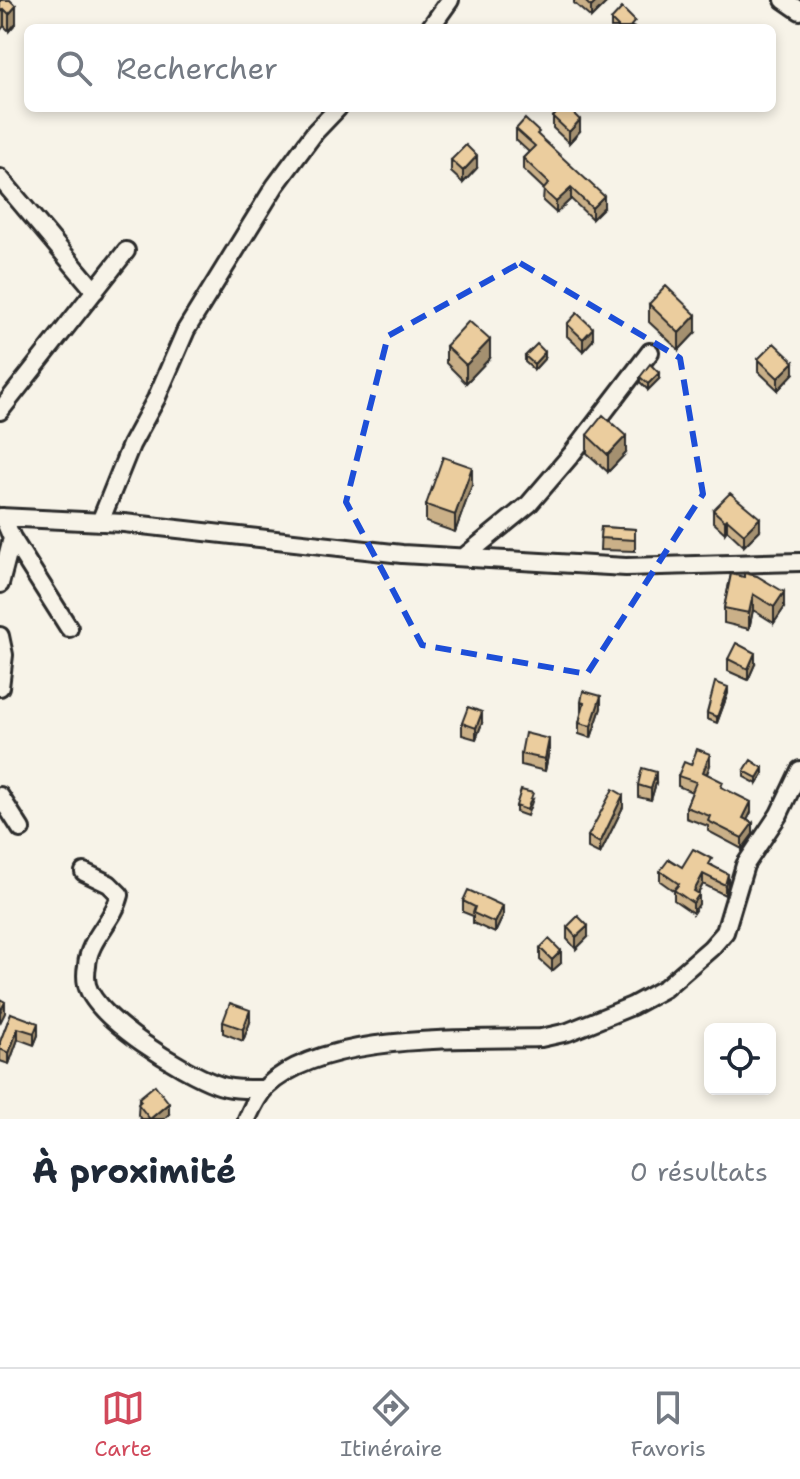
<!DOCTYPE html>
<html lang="fr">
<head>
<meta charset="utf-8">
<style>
  body { margin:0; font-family:"Shantell Sans",sans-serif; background:#f2f2f3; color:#1f2937 }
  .controls { position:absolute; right:24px; bottom:24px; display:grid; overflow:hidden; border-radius:12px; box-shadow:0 4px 12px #0003 }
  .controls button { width:72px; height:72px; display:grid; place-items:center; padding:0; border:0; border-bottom:2px solid #e0e1e3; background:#fff; color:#1f2937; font:40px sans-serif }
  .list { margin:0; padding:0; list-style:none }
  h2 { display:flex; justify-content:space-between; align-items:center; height:104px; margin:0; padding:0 32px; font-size:34px }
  h2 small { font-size:26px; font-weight:400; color:#747a83 }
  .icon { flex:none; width:44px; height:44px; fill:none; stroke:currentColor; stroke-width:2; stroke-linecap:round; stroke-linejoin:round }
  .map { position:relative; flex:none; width:800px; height:1119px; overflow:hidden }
  .search { position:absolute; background:#fff; box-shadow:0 4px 12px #0003; left:24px; right:24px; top:24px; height:88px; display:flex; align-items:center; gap:20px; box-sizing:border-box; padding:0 28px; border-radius:12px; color:#747a83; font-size:30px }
  .sheet { height:248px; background:#fff }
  nav { display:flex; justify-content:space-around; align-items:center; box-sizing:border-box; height:112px; border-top:2px solid #e0e1e3; background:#fff; font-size:22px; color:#747a83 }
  nav a { display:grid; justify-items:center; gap:4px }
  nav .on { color:#d1495b }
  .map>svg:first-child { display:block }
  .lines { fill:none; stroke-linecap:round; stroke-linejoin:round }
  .minor-casing { stroke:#2b2b2b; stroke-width:22 }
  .minor { stroke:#f7f3e8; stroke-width:16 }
  .wall { fill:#cab088; stroke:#2b2b2b; stroke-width:2 }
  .shaded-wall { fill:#a4906f; stroke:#2b2b2b; stroke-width:2 }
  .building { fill:#ebcd9e; stroke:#2b2b2b; stroke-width:2 }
  .marked { fill:none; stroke:#1d4ed8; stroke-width:6; stroke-dasharray:16 10; stroke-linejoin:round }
</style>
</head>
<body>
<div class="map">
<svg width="800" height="1119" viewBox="0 0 800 1119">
  <rect width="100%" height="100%" fill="#f7f3e8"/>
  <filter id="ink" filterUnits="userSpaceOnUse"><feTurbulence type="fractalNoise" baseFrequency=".0125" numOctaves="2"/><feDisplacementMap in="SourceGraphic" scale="16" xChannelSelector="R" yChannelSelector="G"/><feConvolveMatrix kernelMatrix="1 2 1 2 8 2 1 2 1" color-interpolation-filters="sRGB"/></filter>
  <g filter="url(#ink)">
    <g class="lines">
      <g class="minor-casing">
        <path id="minor" d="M784,0L800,11
          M430,28L450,0
          M0,178L95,291
          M0,411L126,251
          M0,517L124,523L402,554L626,567L800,562
          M3,517L12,538L69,628
          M100,522L131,445L156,399L186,330L275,186L315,132L338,108
          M464,557L529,504L571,455L650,352
          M0,584L12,538
          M0,636L4,655L0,687
          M0,796L21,829
          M84,872L109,884L120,895C114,921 88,939 87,966C86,971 86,980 87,985C96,1019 183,1072 216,1084C231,1090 248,1089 264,1089
          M247,1119C252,1108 257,1096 266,1087C324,1032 465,1040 541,1038L568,1032L632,1006L665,988L711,948L725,932L745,865L779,814L800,770"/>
      </g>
      <use href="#minor" class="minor"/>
    </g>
    <path class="wall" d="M0,0L16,23L9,31L4,26Z
      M574,0H607V2L591,18L574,3Z
      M611,20L635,28H611Z
      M553,117L580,131L569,143L553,128Z
      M516,129L539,136L604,207L592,219L571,199L556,213L543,201L544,189L523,169V158L529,152L516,140Z
      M451,160L477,168L463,183L451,172Z
      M649,304L696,332L679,350L649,322Z
      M567,324L593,340L583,351L567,336Z
      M446,346L490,358L466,383L446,363Z
      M525,356L545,358L534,370L525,362Z
      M758,359L794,373L778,390L758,371Z
      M640,377L659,379L648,390L640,382Z
      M587,435L626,453L608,472L587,453Z
      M472,485L455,532L426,522V505Z
      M713,510L760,530L744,546L727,530L725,533L713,522Z
      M601,527L635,529V551L600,550Z
      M731,574L784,608L774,623L753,610L749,629L724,623V608Z
      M728,659L755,664L748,680L728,671Z
      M728,693L717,723L707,719V713Z
      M581,702L601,708L591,738L579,734V723L581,714Z
      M462,723H482L476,739L462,735Z
      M549,751L545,771L521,765V754Z
      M691,765H710L707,774L751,812L747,820L753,834L742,849L708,831V826L686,818V807L692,792L678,786V776Z
      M744,771L763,774L757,784L744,777Z
      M656,783L651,800L638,797V785Z
      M533,799L527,816L516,812V806Z
      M623,807L600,854L588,848V836Z
      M712,865L728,884L725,895L703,884L698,894L699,904L693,913L674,900V891L660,881V871L682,867Z
      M463,901L503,916L495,933L473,923V916L463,912Z
      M567,927L588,937L576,949L567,939Z
      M540,948L561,963L552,971L540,960Z
      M11,1013L38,1035L34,1045L18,1039L9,1064L0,1061V1042Z
      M223,1022H250L243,1041L223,1033Z
      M139,1098L169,1114L164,1119H141L138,1115Z"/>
    <path class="shaded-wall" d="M598,0H607V2L591,18V7Z
      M16,6V23L9,31V14Z
      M4,9V26L0,31V13Z
      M580,120V131L569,143V132Z
      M477,156V168L463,183V171Z
      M571,188V199L556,213V202Z
      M604,196V207L592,219V208Z
      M696,315V332L679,350V333Z
      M593,328V340L583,351V339Z
      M490,340V358L466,383V365Z
      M545,352V358L534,370V364Z
      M794,362V373L778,390V378Z
      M659,373V379L648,390V384Z
      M626,436V453L608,472V455Z
      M472,467V485L455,532V515Z
      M760,518V530L744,546V534Z
      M727,519V530L725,533V521Z
      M784,592V608L774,623V607Z
      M753,594V610L749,629V613Z
      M755,653V664L748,680V669Z
      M728,687V693L717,723V717Z
      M601,696V708L591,738V726Z
      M482,712V723L476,739V728Z
      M549,739V751L545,771V759Z
      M710,754V765L703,783V772Z
      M763,768V774L757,784V778Z
      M656,772V783L651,800V789Z
      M623,795V807L600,854V843Z
      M751,802V812L743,829V818Z
      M753,823V834L742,849V838Z
      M703,874V884L694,901V891Z
      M728,874V884L725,895V885Z
      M699,894V904L693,913V903Z
      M503,906V916L495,933V923Z
      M588,926V937L576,949V937Z
      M561,951V963L552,971V960Z
      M5,1002V1013L0,1023V1012Z
      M250,1010V1022L243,1041V1029Z
      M38,1023V1035L34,1045V1033Z
      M18,1028V1039L9,1064V1053Z
      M169,1103V1114L164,1119H150Z"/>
    <path class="building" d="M0,0H10L16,6L9,14L4,9L0,13Z
      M584,0H598L591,7Z
      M622,8L635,21L629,28H619L611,20Z
      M561,108H568L580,120L569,132L553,117Z
      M525,119L539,132L537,134L604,196L592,208L571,188L556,202L543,190L549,183L523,158L535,146L516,129Z
      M466,145L477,156L463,171L451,160Z
      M666,286L696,315L679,333L649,304Z
      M577,313L593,328L583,339L567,324Z
      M469,321L490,340L466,365L446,346Z
      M774,343L794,362L778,378L758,359Z
      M537,344L545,352L534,364L525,356Z
      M650,364L659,373L648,384L640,377Z
      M603,415L626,436L608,455L587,435Z
      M443,457L472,467L455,515L426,505Z
      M730,493L760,518L744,534L727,519L725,521L713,510Z
      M601,527L635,529V540L600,538Z
      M744,573L757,576L784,592L774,607L753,594L749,613L724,608L731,574L744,577Z
      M736,643L755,653L748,669L728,659Z
      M715,682L728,687L717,717L707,713Z
      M583,691L601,696L591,726L579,723L584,703L581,702Z
      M468,707L482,712L476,728L462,723Z
      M525,733L549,739L545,759L521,754Z
      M697,749L710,754L703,772L723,782L721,787L751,802L743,818L753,823L742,838L708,821L710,816L686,807L696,782L678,776L684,762L691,765Z
      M751,760L763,768L757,778L744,771Z
      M642,768L656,772L651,789L638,785Z
      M613,789L623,795L600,843L588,836Z
      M521,790L533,793L527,810L516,806Z
      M693,849L712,859L709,864L728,874L725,885L703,874L694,891L699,894L693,903L674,890L679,884L660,871L669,859L682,867Z
      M468,890L503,906L495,923L473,913L475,907L463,901Z
      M578,916L588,926L576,937L567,927Z
      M549,939L561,951L552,960L540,948Z
      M0,999L5,1002L0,1012Z
      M230,1003L250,1010L243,1029L223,1022Z
      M11,1013L38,1023L34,1033L18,1028L9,1053L0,1049V1042Z
      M155,1085L169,1103L150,1119L138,1104L141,1101L139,1098Z"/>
  </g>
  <path class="marked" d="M520,263L680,358L703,494L587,674L422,645L346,502L388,336Z"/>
</svg>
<div class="controls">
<button><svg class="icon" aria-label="locate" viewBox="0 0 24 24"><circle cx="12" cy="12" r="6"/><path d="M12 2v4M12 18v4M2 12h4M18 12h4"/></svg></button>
</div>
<div class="search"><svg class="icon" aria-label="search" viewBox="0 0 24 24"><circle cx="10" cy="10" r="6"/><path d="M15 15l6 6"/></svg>Rechercher</div>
</div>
<section class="sheet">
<h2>À proximité<small>0 résultats</small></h2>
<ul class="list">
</ul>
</section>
<nav>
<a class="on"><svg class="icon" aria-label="map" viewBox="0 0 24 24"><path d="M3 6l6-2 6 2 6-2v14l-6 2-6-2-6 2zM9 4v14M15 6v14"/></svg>Carte</a>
<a><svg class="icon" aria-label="directions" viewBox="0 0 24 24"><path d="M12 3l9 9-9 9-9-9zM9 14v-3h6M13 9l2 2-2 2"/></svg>Itinéraire</a>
<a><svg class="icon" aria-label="saved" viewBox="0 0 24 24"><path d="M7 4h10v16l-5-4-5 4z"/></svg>Favoris</a>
</nav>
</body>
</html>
